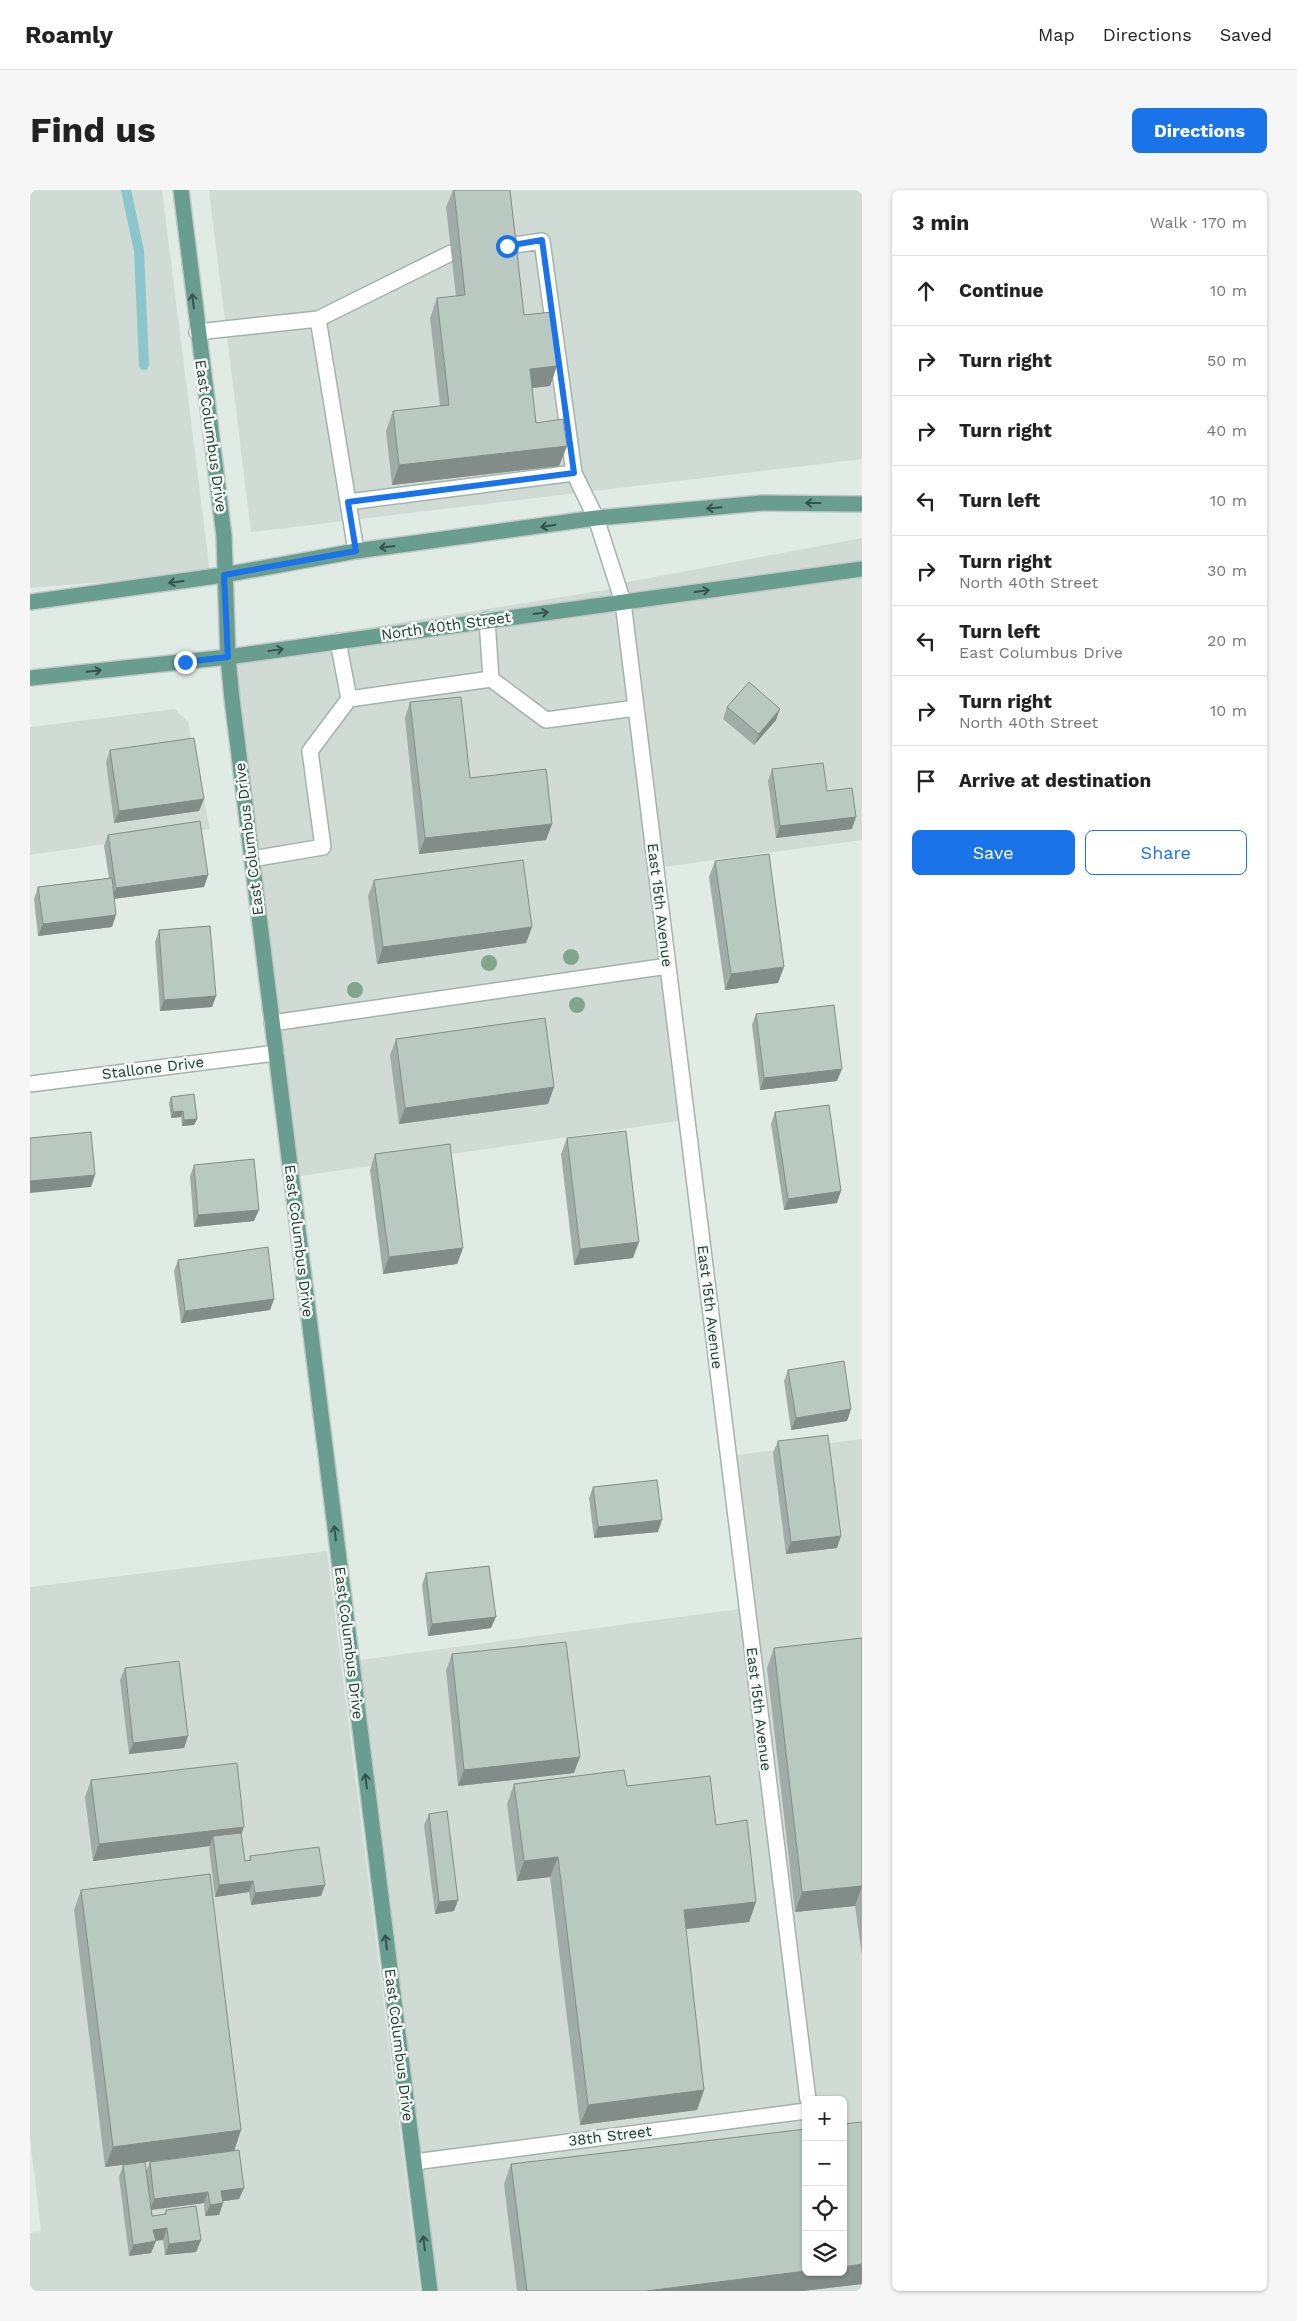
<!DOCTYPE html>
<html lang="en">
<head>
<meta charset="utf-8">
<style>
  body { margin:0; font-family:"Work Sans",sans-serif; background:#f6f6f6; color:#222 }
  .controls { position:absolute; right:15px; bottom:15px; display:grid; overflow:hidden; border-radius:8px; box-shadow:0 1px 4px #0004 }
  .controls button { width:45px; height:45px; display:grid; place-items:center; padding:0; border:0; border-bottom:1px solid #e0e0e0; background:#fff; color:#222; font:25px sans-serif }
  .stop { position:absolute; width:15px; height:15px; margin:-11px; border:4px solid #1a73e8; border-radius:50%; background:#fff }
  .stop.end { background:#1a73e8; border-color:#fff; box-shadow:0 1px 5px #0008 }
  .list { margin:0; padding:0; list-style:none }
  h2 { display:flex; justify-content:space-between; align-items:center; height:65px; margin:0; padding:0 20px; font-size:21px }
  h2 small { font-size:16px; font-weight:400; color:#767676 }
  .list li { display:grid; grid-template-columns:32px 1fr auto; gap:15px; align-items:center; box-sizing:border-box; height:70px; padding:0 20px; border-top:1px solid #e0e0e0 }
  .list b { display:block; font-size:19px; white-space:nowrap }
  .list p { margin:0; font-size:16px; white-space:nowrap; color:#767676 }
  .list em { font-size:16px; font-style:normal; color:#767676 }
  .actions { display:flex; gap:10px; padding:15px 20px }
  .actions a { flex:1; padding:11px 0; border:1px solid #1a73e8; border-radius:8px; text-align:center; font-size:18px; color:#1a73e8 }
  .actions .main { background:#1a73e8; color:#fff }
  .icon { flex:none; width:28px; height:28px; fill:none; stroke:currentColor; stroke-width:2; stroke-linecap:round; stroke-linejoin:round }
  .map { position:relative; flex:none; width:832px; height:2101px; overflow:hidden; border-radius:8px }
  header { display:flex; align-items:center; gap:30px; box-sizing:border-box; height:70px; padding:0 25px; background:#fff; border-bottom:1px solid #e0e0e0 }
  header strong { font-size:24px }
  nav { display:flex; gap:28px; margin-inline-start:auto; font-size:18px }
  .intro { display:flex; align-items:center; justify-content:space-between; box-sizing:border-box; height:120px; padding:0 30px }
  h1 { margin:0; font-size:35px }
  .button { padding:12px 22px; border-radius:8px; background:#1a73e8; color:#fff; font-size:18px; font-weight:700 }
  main { display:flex; gap:30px; padding:0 30px }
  aside { flex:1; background:#fff; border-radius:8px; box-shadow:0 1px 4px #0004 }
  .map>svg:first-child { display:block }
  .built { fill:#d0dbd5; fill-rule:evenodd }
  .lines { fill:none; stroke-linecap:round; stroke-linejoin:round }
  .stream { stroke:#8dc5cc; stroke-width:10 }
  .minor-casing { stroke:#a4b2ad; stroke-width:18 }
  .major-casing { stroke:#c1c8c6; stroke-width:18 }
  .minor { stroke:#fff; stroke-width:15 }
  .major { stroke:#699d8e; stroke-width:15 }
  .tree { fill:#80a78e }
  .wall { fill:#a0aca7 }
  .shaded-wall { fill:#828c88 }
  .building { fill:#bac8c2; stroke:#828c88 }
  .oneway { stroke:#34534a }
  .route { stroke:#1a73e8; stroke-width:6 }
  .labels { text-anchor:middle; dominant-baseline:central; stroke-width:5; stroke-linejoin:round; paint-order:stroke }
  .street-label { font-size:15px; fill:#233a33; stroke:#f2f8f4 }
</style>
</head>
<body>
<header>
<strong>Roamly</strong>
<nav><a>Map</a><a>Directions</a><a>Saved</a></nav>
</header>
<div class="intro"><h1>Find us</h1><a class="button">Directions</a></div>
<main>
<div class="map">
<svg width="832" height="2101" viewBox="0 0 832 2101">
  <rect width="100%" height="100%" fill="#e1ebe6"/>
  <path class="built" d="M0,0H132L180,383L0,398Z
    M179,0H832V269L221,342Z
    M832,348V650L626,678L589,414L603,561L648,931L264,987L204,459L588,398L587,394Z
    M145,519L158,532L180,639L0,665V537Z
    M832,1249V2101H401L323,1471L716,1418L698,1266ZM776,1910H813V2082H776Z
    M297,1361L390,2101H0V2043L11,2041L0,1949V1397Z"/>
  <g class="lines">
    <path class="stream" d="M96,0L109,61L114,175"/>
    <g class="minor-casing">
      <path id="minor" d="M288,129L421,63
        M167,142L288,129L326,361
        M544,283L566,328L593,412L778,1910
        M318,312L544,283L512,51L477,56
        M461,489L516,530L606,518
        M319,509L461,489L457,430
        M222,669L293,657L280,561L319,509L308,451
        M242,833L638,776
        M0,894L246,863
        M384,1972L776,1921"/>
    </g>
    <g class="major-casing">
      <path id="major" d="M151,0L194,346L198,467L202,509L400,2101
        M0,412L194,385L326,361L566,328L732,313L832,314
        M0,488L198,467L832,379"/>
    </g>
    <use href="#minor" class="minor"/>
    <use href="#major" class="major"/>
  </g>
  <g class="tree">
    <circle cx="541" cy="767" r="8"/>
    <circle cx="459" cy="773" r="8"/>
    <circle cx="325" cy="800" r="8"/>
    <circle cx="547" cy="815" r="8"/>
  </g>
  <path class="wall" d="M423,0H480L494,125L527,176L520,196L502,198L506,233L537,256L529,276L362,295L356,241L363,221L410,216L400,128L407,108L426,106L416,17Z
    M380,512L440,588L522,634L516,650L389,664L375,528Z
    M697,517L746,530L724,555L693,529Z
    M80,560L174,609L169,621L84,633L76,572Z
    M742,579L797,601L822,639L746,648L738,591Z
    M78,645L178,685L174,697L84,709L82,737L8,746L4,709L8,697L79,688L74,656Z
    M685,671L748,793L695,800L679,687Z
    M344,690L502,737L496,753L347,774L338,706Z
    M129,740L186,806L182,817L130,821L125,752Z
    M726,824L807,891L730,900L722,835Z
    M366,849L524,897L518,914L369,934L360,865Z
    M141,907L167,929L164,935L152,936L151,927L141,928L139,913Z
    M745,922L807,1013L754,1020L741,934Z
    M537,948L603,1068L544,1075L531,964Z
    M345,964L433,1058L427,1074L353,1084L340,980Z
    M164,975L224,1031L164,1037L160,986Z
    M148,1070L244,1109L240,1120L151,1133L144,1081Z
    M758,1180L821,1219L817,1231L761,1240L754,1191Z
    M748,1251L807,1358L756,1364L743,1263Z
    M563,1297L628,1342L564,1348L559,1308Z
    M396,1383L461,1438L398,1446L392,1395Z
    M832,1448V1766L825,1716L765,1722L737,1478L744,1458Z
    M422,1464L544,1583L428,1596L416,1480Z
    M95,1478L158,1546L154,1558L99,1564L90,1490Z
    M61,1590L211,1645L215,1671L219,1670L220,1666L291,1706L221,1715L219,1702L185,1707L179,1658L180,1656L63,1671L55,1607Z
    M484,1594L597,1596L686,1635L726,1712L719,1732L656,1739L674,1900L667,1920L550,1935L520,1687L487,1691L477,1614Z
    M399,1624L424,1721L405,1724L394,1635Z
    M51,1700L211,1940L204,1961L75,1977L44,1720Z
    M120,1972L214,1998L209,2009L193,2011V2013L189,2025L175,2026L174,2013L121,2020L122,2026L134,2025L136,2020L171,2050L166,2062L135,2065L133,2050L125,2051L121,2063L99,2066L89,1987L93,1975L116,1981Z
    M481,1974L832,2094L772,2101H487L474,1994Z"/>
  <path class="shaded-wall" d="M527,176L520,196L493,199L500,179Z
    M537,256L529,276L362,295L369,275Z
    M750,519L746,530L724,555L729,544Z
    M174,609L169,621L84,633L89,621Z
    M826,627L822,639L746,648L750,636Z
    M522,634L516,650L389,664L395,648Z
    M178,685L174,697L82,709L86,698Z
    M86,725L82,737L8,746L13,734Z
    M502,737L496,753L347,774L353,757Z
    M754,777L748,793L695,800L701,784Z
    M186,806L182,817L130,821L134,810Z
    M812,879L807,891L730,900L734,888Z
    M524,897L518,914L369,934L375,918Z
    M153,921L151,927L141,928L143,922Z
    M167,929L164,935L152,936L154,930Z
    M65,985L61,997L0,1003V991Z
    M811,1001L807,1013L754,1020L758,1009Z
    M229,1020L224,1031L164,1037L168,1025Z
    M609,1052L603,1068L544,1075L550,1059Z
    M433,1058L427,1074L353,1084L359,1067Z
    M244,1109L240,1120L151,1133L155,1121Z
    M821,1219L817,1231L761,1240L766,1228Z
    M632,1330L628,1342L564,1348L568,1337Z
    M811,1346L807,1358L756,1364L761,1352Z
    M466,1427L461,1438L398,1446L402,1434Z
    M158,1546L154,1558L99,1564L103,1553Z
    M550,1567L544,1583L428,1596L434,1580Z
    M214,1637L208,1653L183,1646L180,1656L63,1671L69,1654Z
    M528,1667L520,1687L487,1691L494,1671Z
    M223,1691L219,1702L185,1707L189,1695Z
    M295,1695L291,1706L221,1715L225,1703Z
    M832,1696L825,1716L765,1722L772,1702Z
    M428,1710L424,1721L405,1724L409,1712Z
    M726,1712L719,1732L647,1740L654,1720Z
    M674,1900L667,1920L550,1935L558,1915Z
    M211,1940L204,1961L75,1977L83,1957Z
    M214,1998L209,2009L187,2012L191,2001Z
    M178,2002L174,2013L120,2020L124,2009Z
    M193,2013L189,2025L175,2026L180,2015Z
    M137,2038L133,2050L119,2051L123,2040Z
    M171,2050L166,2062L135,2065L139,2054Z
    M126,2051L121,2063L99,2066L103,2055Z
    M832,2074V2094L772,2101H616L776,2081V2082H813V2077Z"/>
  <path class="building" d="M424,0H480L494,125L522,122L527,176L500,179L506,233L533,229L537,256L369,275L363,221L419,215L407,108L435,105Z
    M719,492L750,519L729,544L697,517Z
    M431,507L440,588L516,579L522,634L395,648L380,512Z
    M164,548L174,609L89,621L80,560Z
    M793,573L797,601L822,598L826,627L750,636L742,579Z
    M170,631L178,685L86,698L78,645Z
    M739,664L754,777L701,784L685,671Z
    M493,670L502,737L353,757L344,690Z
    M82,688L86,725L13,734L8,697Z
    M180,736L186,806L134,810L129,740Z
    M804,815L812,879L734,888L726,824Z
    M515,828L524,897L375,918L366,849Z
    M164,904L167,929L154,930L153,921L143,922L141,907Z
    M799,915L811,1001L758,1009L745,922Z
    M596,941L609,1052L550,1059L537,948Z
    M61,942L65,985L0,991V948Z
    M420,954L433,1058L359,1067L345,964Z
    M224,969L229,1020L168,1025L164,975Z
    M238,1057L244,1109L155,1121L148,1070Z
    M814,1171L821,1219L766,1228L758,1180Z
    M798,1245L811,1346L761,1352L748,1251Z
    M627,1290L632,1330L568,1337L563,1297Z
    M459,1376L466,1427L402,1434L396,1383Z
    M832,1448V1696L772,1702L744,1458Z
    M536,1452L550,1567L434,1580L422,1464Z
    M149,1471L158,1546L103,1553L95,1478Z
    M207,1573L214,1637L69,1654L61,1590Z
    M594,1580L597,1596L680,1586L686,1635L717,1630L726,1712L654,1720L674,1900L558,1915L528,1667L494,1671L484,1594Z
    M417,1621L428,1710L409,1712L399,1624Z
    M211,1643L215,1671L221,1670L220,1666L289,1657L295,1695L225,1703L223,1691L189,1695L183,1646Z
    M180,1684L211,1940L83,1957L51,1700Z
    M832,1932V2074L813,2077V1934Z
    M776,1939V2081L616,2101H497L481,1974Z
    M209,1960L214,1998L191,2001L193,2013L180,2015L178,2002L124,2009L120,1972Z
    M115,1972L122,2026L136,2024V2020L166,2016L171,2050L139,2054L137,2038L123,2040L126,2051L103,2055L93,1975Z"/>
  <defs><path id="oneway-shaft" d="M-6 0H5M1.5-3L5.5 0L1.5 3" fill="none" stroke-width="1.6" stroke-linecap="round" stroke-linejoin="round" transform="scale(1.25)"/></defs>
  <g class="oneway">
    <use href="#oneway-shaft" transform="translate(163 111) rotate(-97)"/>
    <use href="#oneway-shaft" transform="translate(783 313) rotate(-180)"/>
    <use href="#oneway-shaft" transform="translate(684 318) rotate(175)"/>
    <use href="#oneway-shaft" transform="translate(518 336) rotate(171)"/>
    <use href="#oneway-shaft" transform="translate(357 357) rotate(173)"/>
    <use href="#oneway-shaft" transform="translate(146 392) rotate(172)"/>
    <use href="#oneway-shaft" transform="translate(672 401) rotate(-8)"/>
    <use href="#oneway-shaft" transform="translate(511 423) rotate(-8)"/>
    <use href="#oneway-shaft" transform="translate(246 460) rotate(-8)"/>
    <use href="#oneway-shaft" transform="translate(64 481) rotate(-6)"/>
    <use href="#oneway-shaft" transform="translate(305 1343) rotate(-97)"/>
    <use href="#oneway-shaft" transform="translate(336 1591) rotate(-97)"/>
    <use href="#oneway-shaft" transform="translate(356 1752) rotate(-97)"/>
    <use href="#oneway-shaft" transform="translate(394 2053) rotate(-97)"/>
  </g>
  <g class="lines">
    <path class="route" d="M155,472L198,467L194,385L326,361L318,312L544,283L512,50L477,56"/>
  </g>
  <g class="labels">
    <g class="street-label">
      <text transform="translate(181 246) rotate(82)">East Columbus Drive</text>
      <text transform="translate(416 436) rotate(-8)">North 40th Street</text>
      <text transform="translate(219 649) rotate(-97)">East Columbus Drive</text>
      <text transform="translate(630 715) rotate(83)">East 15th Avenue</text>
      <text transform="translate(123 878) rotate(-7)">Stallone Drive</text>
      <text transform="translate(269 1051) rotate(83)">East Columbus Drive</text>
      <text transform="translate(680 1117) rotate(83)">East 15th Avenue</text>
      <text transform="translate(319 1453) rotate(83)">East Columbus Drive</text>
      <text transform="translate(729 1519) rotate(83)">East 15th Avenue</text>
      <text transform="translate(369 1855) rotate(83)">East Columbus Drive</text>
      <text transform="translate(580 1946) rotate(-7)">38th Street</text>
    </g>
  </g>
</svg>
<div class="controls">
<button>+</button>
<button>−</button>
<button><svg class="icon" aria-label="locate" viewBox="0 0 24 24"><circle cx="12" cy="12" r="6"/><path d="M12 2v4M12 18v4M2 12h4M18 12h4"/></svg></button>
<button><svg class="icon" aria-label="layers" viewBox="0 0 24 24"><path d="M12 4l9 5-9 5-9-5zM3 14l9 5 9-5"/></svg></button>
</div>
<div class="stop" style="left:477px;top:56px"></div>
<div class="stop end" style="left:155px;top:472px"></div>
</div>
<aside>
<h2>3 min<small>Walk · 170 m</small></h2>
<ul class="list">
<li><svg class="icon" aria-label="ahead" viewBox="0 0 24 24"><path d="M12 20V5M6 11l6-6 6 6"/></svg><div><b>Continue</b></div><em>10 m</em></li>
<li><svg class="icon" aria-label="right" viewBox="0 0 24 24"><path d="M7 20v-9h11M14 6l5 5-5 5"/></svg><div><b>Turn right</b></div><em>50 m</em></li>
<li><svg class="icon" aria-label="right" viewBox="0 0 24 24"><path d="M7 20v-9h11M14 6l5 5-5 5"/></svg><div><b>Turn right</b></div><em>40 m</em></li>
<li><svg class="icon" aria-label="left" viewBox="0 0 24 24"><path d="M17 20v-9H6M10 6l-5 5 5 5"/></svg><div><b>Turn left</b></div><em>10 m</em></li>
<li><svg class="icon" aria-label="right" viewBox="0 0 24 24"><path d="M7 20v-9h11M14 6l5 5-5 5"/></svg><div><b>Turn right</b><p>North 40th Street</p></div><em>30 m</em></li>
<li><svg class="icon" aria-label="left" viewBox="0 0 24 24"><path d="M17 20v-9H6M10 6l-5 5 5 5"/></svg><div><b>Turn left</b><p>East Columbus Drive</p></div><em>20 m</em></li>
<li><svg class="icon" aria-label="right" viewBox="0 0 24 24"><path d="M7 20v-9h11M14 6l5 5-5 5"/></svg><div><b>Turn right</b><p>North 40th Street</p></div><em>10 m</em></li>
<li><svg class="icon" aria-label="arrive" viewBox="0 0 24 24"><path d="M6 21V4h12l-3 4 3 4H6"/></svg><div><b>Arrive at destination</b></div></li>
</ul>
<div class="actions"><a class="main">Save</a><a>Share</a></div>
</aside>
</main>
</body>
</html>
